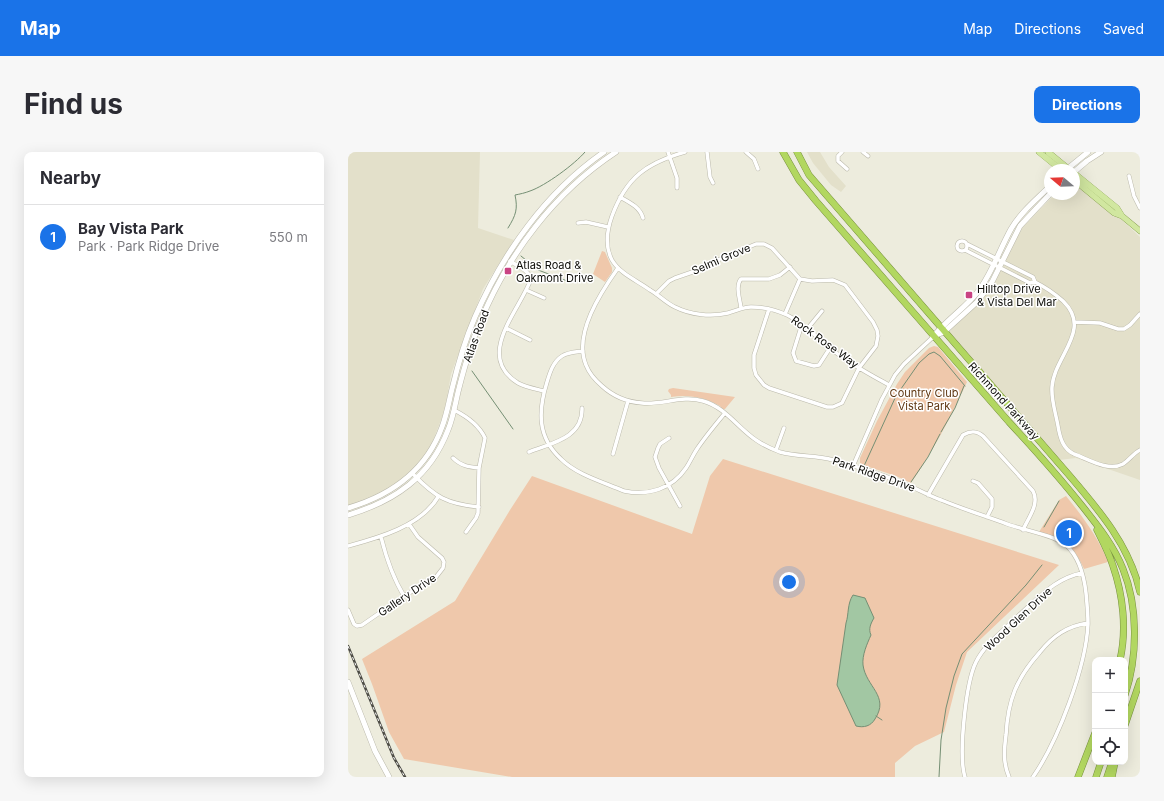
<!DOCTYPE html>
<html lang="en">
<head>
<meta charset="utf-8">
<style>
  body { margin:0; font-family:Inter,sans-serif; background:#f7f7f7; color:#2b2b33 }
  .controls { position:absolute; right:12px; bottom:12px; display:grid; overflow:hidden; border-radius:8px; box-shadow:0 4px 16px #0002 }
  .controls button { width:36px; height:36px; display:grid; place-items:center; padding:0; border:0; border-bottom:1px solid #e1e1e2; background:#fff; color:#2b2b33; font:20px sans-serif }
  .compass { position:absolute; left:696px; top:12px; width:36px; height:36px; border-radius:50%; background:#fff; box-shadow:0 4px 16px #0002; rotate:289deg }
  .you { position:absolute; left:441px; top:430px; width:14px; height:14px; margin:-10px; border:3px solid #fff; border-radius:50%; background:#1a73e8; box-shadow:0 0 0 6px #1a73e833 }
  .badge { display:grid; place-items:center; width:26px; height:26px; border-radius:50%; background:#1a73e8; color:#fff; font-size:13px; font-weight:700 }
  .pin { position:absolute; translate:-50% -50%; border:2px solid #fff; box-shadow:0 1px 4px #0006 }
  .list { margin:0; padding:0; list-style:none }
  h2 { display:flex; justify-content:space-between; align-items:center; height:52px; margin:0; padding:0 16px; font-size:17px }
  h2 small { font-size:13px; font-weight:400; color:#7c7c81 }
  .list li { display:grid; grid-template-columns:26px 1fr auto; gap:12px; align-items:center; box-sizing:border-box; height:64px; padding:0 16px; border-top:1px solid #e1e1e2 }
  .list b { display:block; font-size:15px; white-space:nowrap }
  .list p { margin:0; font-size:13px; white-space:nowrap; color:#7c7c81 }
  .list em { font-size:13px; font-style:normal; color:#7c7c81 }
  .icon { flex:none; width:22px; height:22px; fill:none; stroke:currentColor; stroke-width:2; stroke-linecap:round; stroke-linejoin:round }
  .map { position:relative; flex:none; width:792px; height:625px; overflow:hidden; border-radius:8px }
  header { display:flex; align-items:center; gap:24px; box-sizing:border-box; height:56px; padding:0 20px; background:#1a73e8; color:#fff }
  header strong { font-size:19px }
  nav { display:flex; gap:22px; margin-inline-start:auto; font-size:14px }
  .intro { display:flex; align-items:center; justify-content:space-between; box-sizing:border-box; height:96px; padding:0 24px }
  h1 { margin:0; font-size:28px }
  .button { padding:10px 18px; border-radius:8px; background:#1a73e8; color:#fff; font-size:14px; font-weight:700 }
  main { display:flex; gap:24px; padding:0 24px }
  aside { flex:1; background:#fff; border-radius:8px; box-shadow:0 4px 16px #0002 }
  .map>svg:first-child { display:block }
  .built { fill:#e3e0ca }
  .green { fill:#efc8ab }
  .water { fill:#a2c7a3; stroke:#758f74 }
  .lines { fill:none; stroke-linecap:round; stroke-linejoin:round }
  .stream { stroke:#758f74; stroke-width:1 }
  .street-casing { stroke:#bbb9ab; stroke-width:4.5 }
  .secondary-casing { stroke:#bbb9ab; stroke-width:6 }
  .primary-casing { stroke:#789041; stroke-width:6 }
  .highway-casing { stroke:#789041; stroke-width:7 }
  .street { stroke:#fff; stroke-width:3.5 }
  .secondary { stroke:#fff; stroke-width:5 }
  .primary { stroke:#d1e7a0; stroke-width:5.5 }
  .highway { stroke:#b2d760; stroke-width:6 }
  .rail-casing { stroke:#4c4b44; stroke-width:2.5 }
  .rail { stroke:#fff; stroke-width:1; stroke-dasharray:3; stroke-linecap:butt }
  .poi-dot { fill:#c94383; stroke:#fff; stroke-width:1.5 }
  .labels { text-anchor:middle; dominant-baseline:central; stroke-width:3; stroke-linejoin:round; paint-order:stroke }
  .street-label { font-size:11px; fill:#0c0c07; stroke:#fff }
  .poi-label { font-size:11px; fill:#0c0c07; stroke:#fff; text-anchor:start }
  .park-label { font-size:11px; fill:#5f3712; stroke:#fff }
</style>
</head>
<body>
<header>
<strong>Map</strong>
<nav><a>Map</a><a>Directions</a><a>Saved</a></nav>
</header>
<div class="intro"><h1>Find us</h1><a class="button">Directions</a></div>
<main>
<aside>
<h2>Nearby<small></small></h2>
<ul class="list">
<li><span class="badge">1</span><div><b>Bay Vista Park</b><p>Park · Park Ridge Drive</p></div><em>550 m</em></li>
</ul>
</aside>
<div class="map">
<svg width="792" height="625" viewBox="0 0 792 625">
  <rect width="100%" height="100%" fill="#edecdd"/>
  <path class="built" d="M0,0H132L130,76L166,88L135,137L103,222L97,258L82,296L69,314L51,330L31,343L0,354Z
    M459,0H472L481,15L498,34L493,40L483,33L478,27L465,11Z
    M726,31L774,68L792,85V328L728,306L711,308L601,180L644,134L674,76L707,42H726Z"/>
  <path class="green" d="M254,99L257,100L264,116V120L257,130L245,122Z
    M586,194L590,195L619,230C603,265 585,299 563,331L548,324L515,313L512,311V306L529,269L549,232L557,220L581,196Z
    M325,236L387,245L377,257L374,258L372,254C357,245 340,242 323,245V243L320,239L321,237Z
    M375,307L711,413L619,500L608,533L596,580L567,594L547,611V625H164L56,607L41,580L24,532L14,507L107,449L162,358L184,324L344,382L362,324Z
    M718,344C735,365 750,385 760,410L736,417C726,394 715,386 691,380L711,348Z"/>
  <path class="water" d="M505,443L517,446L526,466C523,471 520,477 523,483C519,492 514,503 515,513C518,535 542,544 527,567C523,574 516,576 508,574L489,533L498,471C501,462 499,452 505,443Z"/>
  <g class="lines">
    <path class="stream" d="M160,76C168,63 170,57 167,43C172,42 177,41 182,39C197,34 227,12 237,0
      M173,104L190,118L222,130
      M124,219L165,277
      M593,280L607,256L616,234
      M516,314L548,244L571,211L581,202L586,200L592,204L617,234
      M563,330L580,305L592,282
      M696,375L711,349
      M528,564L534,568
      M591,625L593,588L598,556L606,524L614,502L678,433L694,413"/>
    <g class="street-casing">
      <path id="street" d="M320,0L329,26V36
        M337,0C298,11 278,26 264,64C259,78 257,95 264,108C272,122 290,129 302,138C311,143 318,151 327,155C343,163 363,165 380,161C388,159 395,155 403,155C415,155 428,158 439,163C456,171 467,184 482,196C500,211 521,222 541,233
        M359,0L362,25L365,31
        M398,0L406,7L410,17
        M494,0L490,4V9L499,17
        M515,0L520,4
        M781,24L786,44L792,56
        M272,45C281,50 292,55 295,66
        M230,71L238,70L260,75
        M609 94a5 5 0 1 1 10 0a5 5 0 1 1-10 0Z
        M619,92L685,125L687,130
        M617,98L682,131L687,130
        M162,109C169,114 181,118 183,127C172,158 126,204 170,231C177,235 188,237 196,239
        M270,116C253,140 225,182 238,213C241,221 247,228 254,234C265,244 279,250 294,251C315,253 334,243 355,249C377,255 390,276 408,288C415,293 424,297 432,300C450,305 468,303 485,308C507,314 530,321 552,330C566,335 579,343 593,348C615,357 637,364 659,372C675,378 706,383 718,393C731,405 736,423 738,441C739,451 740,462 740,472C738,515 710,589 685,625
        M687,130C697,135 707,142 715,149C745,178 706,204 704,235C703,248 708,262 710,274C712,286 715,297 726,302C740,307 760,320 775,312C781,308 786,301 792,298
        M178,138L196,146
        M308,142L321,129L327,126L356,116L372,107L408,92H416L424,96L452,127L464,129L485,128L497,133L525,170L529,178L530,184L528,194L511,216L494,251L485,255H479L421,236L416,233L408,223L406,216V203L421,157
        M393,156C392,147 387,134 393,127H421L432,123L442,115
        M437,162L452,127
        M727,170L752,171L770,177H776L782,173L792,162
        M454,172L445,201L448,209L466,214L471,213L482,196
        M158,176L182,188
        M460,176L474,159
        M235,199C227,200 220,200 214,204C205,210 202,220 199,230C190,259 189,285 213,307C229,323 255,330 276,339C300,344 324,337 338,316C342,310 345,303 349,297C357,285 367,273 377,261
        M106,258C118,264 131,273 137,286L131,316L130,361L128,366L118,380
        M321,286L312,292L310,296L307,305L311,316L332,354
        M428,298L436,276
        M181,300C204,291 235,286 234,256
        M265,302L280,249
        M105,306C113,314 121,315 131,316
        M505,314L534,247L547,223L556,212L585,185
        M65,322C87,345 99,352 131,355
        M625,329L630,331L644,347V355L639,365
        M580,343L615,283C622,279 628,278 635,284L685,339C692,352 680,366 675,378
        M33,385C38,405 45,426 56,444
        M0,394C30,386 73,374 90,345
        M0,458L6,472L9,474L14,473L56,444L88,425L95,416L96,410L94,406L70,385L61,372
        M617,625C610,603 618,530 628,510C637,492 655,479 669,465C681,454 693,442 706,433C715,427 724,423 734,421
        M661,625C655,611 656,598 658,583C660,548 668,527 692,500C705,484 719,474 740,471"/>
    </g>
    <g class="secondary-casing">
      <path id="secondary" d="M718,18L740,0
        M726,20L739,9L753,0
        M586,184L596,180L629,150L644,130L672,74L685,60L702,42
        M585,185C599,167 619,155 632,137C645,118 652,97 663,77C673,60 688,48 702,34
        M0,356C44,343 78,319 94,275C99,262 101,249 104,237C110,212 117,188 127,165C155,101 198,40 256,0
        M0,363C47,349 82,325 100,278C105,266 107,253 110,240C116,216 123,191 133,168C161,101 207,40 268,0
        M0,530L27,599L41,625"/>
    </g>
    <g class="primary-casing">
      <path id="primary" d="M691,0L713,18
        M700,0L722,18
        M726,21L769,56L774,64L792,79
        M726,28L766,61L774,64"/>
    </g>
    <g class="highway-casing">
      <path id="highway" d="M435,0L451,28L468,49C532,123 597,196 661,270C687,298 712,326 735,355C750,374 766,394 775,417C790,454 790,504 777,543
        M449,0L461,23L721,323C751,358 782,394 792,440
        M749,378C755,390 761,401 765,414C775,443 779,477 772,508
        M777,573L792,529
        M730,625L747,581
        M748,625L753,610
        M759,625L764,610
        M764,625L767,610"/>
    </g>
    <use href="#street" class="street"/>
    <use href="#secondary" class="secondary"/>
    <use href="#primary" class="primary"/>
    <use href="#highway" class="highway"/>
    <g class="rail-casing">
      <path id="rail" d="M0,494L46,606L57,625"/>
    </g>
    <use href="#rail" class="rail"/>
  </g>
  <g class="poi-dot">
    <rect x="156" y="115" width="8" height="8" rx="2"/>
    <rect x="617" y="139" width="8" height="8" rx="2"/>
  </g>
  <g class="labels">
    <g class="street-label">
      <text transform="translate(373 107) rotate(-23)">Selmi Grove</text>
      <text transform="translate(128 184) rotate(-70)">Atlas Road</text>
      <text transform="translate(477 190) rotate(36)">Rock Rose Way</text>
      <text transform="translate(656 249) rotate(48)">Richmond Parkway</text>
      <text transform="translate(526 322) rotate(19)">Park Ridge Drive</text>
      <text transform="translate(59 443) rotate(-34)">Gallery Drive</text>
      <text transform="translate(670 467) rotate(-43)">Wood Glen Drive</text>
    </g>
    <g class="poi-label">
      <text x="168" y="113">Atlas Road &amp;<tspan x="168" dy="13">Oakmont Drive</tspan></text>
      <text x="629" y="137">Hilltop Drive<tspan x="629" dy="13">&amp; Vista Del Mar</tspan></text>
    </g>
    <g class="park-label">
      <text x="576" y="241">Country Club<tspan x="576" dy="13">Vista Park</tspan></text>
    </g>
  </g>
</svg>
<div class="controls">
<button>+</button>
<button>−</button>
<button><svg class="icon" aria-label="locate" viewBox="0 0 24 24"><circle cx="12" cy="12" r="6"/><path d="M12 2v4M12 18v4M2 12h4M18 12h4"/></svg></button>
</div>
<svg class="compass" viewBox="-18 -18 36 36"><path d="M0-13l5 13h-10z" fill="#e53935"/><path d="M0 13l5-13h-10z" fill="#7c7c81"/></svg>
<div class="you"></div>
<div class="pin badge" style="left:721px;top:381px">1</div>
</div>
</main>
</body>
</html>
